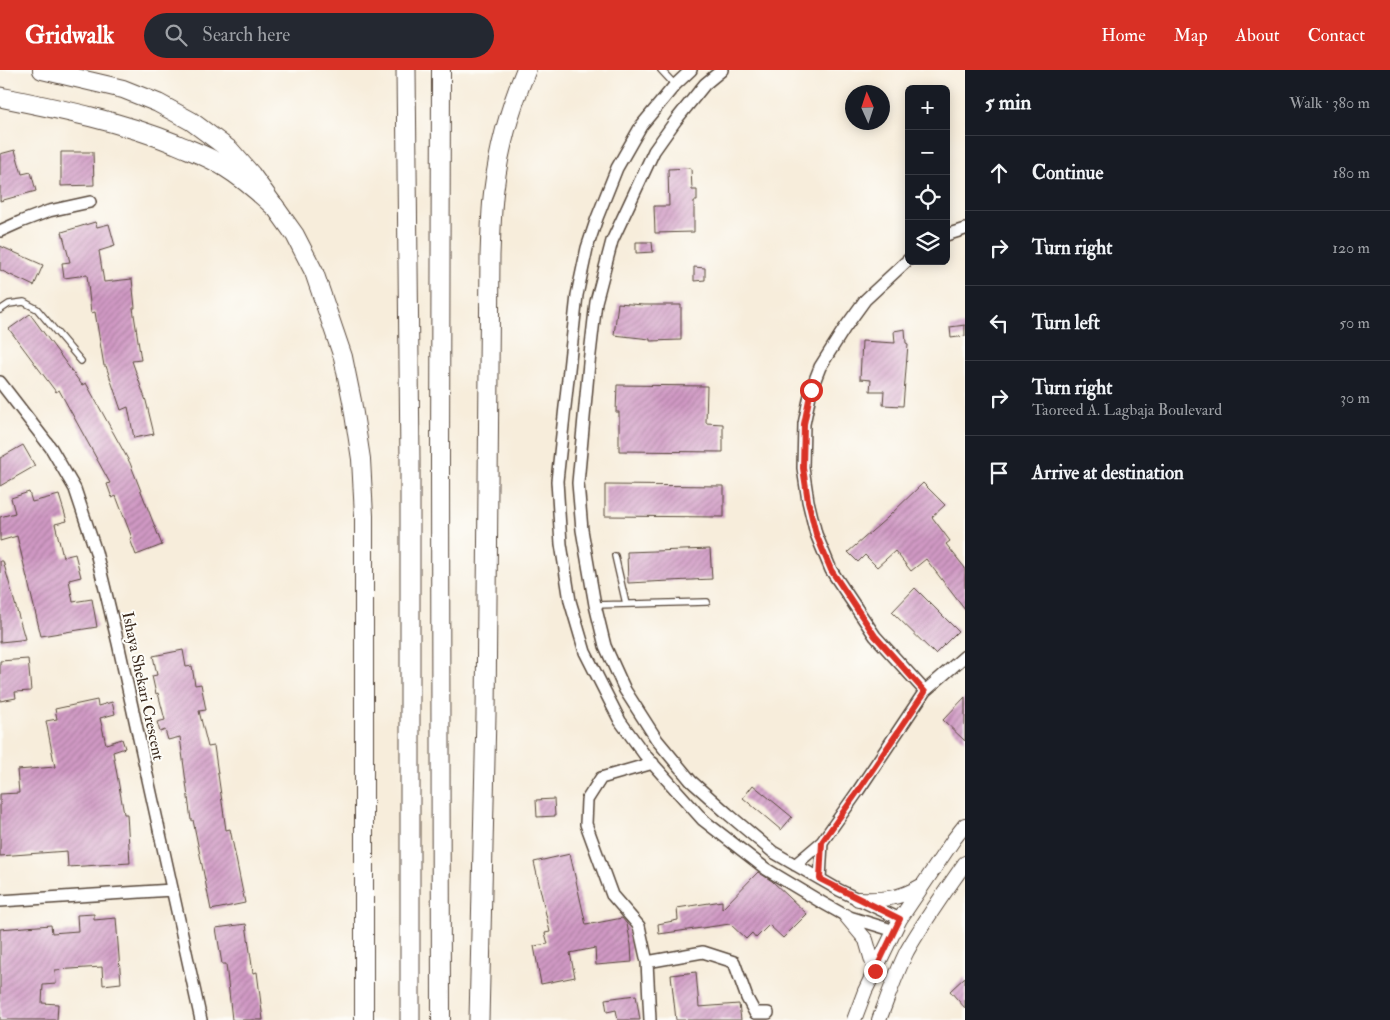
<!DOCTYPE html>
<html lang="en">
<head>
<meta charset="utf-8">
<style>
  body { margin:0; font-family:"IM FELL Double Pica",serif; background:#242831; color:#f1f3f6 }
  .controls { position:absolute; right:15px; top:15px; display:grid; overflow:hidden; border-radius:8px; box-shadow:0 2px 12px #0003 }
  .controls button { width:45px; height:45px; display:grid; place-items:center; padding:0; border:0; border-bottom:1px solid #363941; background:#171b24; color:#f1f3f6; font:25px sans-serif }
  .compass { position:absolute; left:845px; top:15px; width:45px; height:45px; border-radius:50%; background:#171b24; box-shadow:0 2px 12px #0003; rotate:357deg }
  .stop { position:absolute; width:15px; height:15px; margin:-11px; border:4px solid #d93025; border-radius:50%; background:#fff }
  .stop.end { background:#d93025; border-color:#fff; box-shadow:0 1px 5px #0008 }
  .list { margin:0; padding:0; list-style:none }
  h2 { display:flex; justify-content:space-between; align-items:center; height:65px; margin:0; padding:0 20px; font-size:21px }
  h2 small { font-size:16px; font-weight:400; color:#9ea1a6 }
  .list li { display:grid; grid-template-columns:32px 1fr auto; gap:15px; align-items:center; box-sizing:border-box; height:75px; padding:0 20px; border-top:1px solid #363941 }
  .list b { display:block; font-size:19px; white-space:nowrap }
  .list p { margin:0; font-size:16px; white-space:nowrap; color:#9ea1a6 }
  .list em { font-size:16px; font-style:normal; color:#9ea1a6 }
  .icon { flex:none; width:28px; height:28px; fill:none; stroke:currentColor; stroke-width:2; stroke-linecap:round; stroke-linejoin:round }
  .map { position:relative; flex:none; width:965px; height:950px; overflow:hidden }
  header { display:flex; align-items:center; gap:30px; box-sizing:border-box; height:70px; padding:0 25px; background:#d93025; color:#fff }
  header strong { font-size:24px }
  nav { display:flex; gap:28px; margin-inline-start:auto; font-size:18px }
  .search { width:350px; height:45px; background:#242831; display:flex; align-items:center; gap:12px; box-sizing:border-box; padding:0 18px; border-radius:28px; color:#9ea1a6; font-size:19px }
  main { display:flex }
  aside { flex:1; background:#171b24 }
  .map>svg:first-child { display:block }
  .building { fill:url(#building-hatch) }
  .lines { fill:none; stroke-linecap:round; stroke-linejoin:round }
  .service-casing { stroke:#57473a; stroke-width:8 }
  .minor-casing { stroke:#57473a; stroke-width:14 }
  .tertiary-casing { stroke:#57473a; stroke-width:16 }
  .primary-casing { stroke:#57473a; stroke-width:20 }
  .trunk-casing { stroke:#57473a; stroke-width:21 }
  .service { stroke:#fff; stroke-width:5.5 }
  .minor { stroke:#fff; stroke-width:11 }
  .tertiary { stroke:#fff; stroke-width:14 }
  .primary { stroke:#fff; stroke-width:18 }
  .trunk { stroke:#fff; stroke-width:19 }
  .route { stroke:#d93025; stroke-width:6 }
  .labels { text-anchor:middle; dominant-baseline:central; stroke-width:4; stroke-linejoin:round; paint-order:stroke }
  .street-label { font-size:16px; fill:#3b2a1e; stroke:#fdfcf7 }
</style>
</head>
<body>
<header>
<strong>Gridwalk</strong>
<div class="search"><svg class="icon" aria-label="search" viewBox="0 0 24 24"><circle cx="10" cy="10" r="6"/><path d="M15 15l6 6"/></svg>Search here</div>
<nav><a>Home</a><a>Map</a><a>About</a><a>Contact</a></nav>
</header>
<main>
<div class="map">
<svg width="965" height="950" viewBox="0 0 965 950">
  <defs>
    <pattern id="building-hatch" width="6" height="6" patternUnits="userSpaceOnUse" patternTransform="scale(1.25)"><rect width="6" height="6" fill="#d099c4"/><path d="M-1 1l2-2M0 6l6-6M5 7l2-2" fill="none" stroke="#aa7d9f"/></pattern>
  </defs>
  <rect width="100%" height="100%" fill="#fdfcf7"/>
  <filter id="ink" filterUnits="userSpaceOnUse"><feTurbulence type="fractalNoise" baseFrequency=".02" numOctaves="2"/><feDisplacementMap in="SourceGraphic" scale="10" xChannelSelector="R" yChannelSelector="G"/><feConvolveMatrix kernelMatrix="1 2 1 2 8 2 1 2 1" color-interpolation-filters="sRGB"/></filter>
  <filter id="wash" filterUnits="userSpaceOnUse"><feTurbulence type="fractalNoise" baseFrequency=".0096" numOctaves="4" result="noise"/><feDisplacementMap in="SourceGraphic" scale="20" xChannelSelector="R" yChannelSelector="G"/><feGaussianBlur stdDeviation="1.12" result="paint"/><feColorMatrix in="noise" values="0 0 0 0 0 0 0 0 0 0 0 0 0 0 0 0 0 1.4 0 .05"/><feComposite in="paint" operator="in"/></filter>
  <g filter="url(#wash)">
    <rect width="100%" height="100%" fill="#f7eddb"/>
    <g id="blocks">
      <path class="building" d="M15,80L22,104L31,102L36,121L0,131V84Z
        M61,82H93L94,115L61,116Z
        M691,98L692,120H697V131H694V162L655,163L654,136H669L668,99Z
        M95,152L97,157L109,154L115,176L99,181L104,212L132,209L135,238H133L141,290L132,291L146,331L154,364L134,368L128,337L121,340L106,296H104L95,242L91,243L87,205L64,208L62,193L70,192L62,162Z
        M636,172H652L653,182L636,183Z
        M0,176L43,195L34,216L0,200Z
        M694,197L705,198V210L694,211Z
        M618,233L643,235H681V270L650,271V269L614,265Z
        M30,244L82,315L86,313L130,393L162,475L136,485L130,469L132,468L116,426L112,428L107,414L110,413L59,320L56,322L9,259Z
        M965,255V266L951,268L950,257Z
        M905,259L906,273L908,274L903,336L883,335L884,321H870L871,310L860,309L862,271L895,273L894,261Z
        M617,315L707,316L706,353L723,354V382L619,381V342H616Z
        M23,375L35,396L0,416V388Z
        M923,413L945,435L932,447L950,471L946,474L965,498V540L926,489L911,501L895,481L877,497L865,485L858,492L848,482L887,448Z
        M605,415L724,416V447L605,446Z
        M29,422L32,432L59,425L67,451L55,454L63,487L75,484L81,507L69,510L73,532L92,529L97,557L41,566L17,466L0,471V447L15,443L11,428Z
        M710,479L712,509L628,513L627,482Z
        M0,491H3L25,569L20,570L0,572Z
        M915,518L958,561L935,584L892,542Z
        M183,580L186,597L192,596L195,615L201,614L206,640L199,641L208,677L214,676L226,760L230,759L245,833L211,840L193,750H191L180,667L168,670L165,660L160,662L157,652L165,650L158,623L156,624L152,606L157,605L153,586Z
        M28,589L31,621L15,622L16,628L0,631V591Z
        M965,627V671L943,650Z
        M97,630L98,636L112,632L115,644L100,648L106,674L122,669L125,678L113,682L124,744H127L130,793L68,797L67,781L0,786V724L19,723L17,700L55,697L46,651L57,649L55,639Z
        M753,715L792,747L781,760L743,728Z
        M554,729L555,746L537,747L536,730Z
        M570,784L586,855L622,848L627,854L631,875L632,892L596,895L595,878L570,883L575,907L541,914L534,876L548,874L545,863L550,862L534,792Z
        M758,802L772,811L807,844L783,868L769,855L756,868L752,863L746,869L730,854L659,864L658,854L678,850L677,838L722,831V839Z
        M94,844V850L116,848L121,913L103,915L102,897L55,900L56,914L43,915L42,933L58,934L57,950H0V859L51,855L52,863L78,861L77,845Z
        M246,854L253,903L257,902L263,950H232L226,894H222L216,858Z
        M696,902L699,937L739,934L741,950H676L671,905Z
        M965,907V938L950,921Z
        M636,925L640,950H618L616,940L607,942L605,929Z"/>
    </g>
  </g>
  <g filter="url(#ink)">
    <use href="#blocks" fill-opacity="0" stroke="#57473a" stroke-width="1"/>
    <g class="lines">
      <g class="service-casing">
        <path id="service" d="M661,0L675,15
          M0,240L9,234L24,232L37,239L81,291
          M615,486L626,534
          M595,535L707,532"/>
      </g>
      <g class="minor-casing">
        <path id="minor" d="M691,0L675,15L641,56L617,98L597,148L587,178L577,225L557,411L561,474L570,531L585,582L620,651L644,684L703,750L766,799L821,832L846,846L895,861
          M722,0L705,14L676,50L654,81L612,171L596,232L589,293L578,413L582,460L595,535L605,576L625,620L657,670L691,711L728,744L773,782L839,820L900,849
          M0,161L20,152L49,141L90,132
          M946,165L965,159
          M909,189L865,230L844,259L820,297L811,320L804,354L803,398L808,431L816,464L831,500L875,566L925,621
          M0,312L51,378L75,419L96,482L118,573L201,950
          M795,795L822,772L858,721L925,621L965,586
          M820,809L822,772
          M0,831L172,820
          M647,892L703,882L734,892L747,928L755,943H768
          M650,950L647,892L639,856L612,825L586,754L587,730L601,708L653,693"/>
      </g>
      <g class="tertiary-casing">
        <path id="tertiary" d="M858,829C884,830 899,829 921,816
          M846,846L866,870L875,901
          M854,950L865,921L900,849L954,769L965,755
          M879,950C888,927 896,903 907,881C924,851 945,822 965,793"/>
      </g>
      <g class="primary-casing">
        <path id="primary" d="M42,0L123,19L158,33L191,51L230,80L251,104L275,137L295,165L314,202L343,287L352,331L361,389L364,446V950
          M441,950L440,393L441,0"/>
      </g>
      <g class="trunk-casing">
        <path id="trunk" d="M406,0L410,391V950
          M0,27C59,39 120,51 176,74C192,81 210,87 225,97C243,108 259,122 275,137
          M479,950L486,645L490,185C491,163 491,141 494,119C499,78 510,38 526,0"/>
      </g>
      <use href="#service" class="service"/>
      <use href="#minor" class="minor"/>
      <use href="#tertiary" class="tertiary"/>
      <use href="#primary" class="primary"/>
      <use href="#trunk" class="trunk"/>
    </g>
  </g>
  <g class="lines" filter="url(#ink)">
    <path class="route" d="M811,320L804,354L803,398L808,431L816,464L831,500L875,566L925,622L858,721L822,772L820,809L900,849L875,901"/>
  </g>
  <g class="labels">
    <g class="street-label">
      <text transform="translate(143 616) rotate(78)">Ishaya Shekari Crescent</text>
    </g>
  </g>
</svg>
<div class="controls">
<button>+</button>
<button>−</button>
<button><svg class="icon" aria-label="locate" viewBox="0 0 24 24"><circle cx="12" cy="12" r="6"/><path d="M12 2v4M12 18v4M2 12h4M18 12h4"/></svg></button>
<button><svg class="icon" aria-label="layers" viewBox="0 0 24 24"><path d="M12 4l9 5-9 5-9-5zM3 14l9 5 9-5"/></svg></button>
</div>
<svg class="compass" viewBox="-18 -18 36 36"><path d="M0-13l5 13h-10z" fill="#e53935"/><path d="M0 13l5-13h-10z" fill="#9ea1a6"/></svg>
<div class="stop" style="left:811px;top:320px"></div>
<div class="stop end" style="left:875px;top:901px"></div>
</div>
<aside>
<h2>5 min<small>Walk · 380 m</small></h2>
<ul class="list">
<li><svg class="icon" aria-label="ahead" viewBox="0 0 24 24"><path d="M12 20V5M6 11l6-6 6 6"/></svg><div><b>Continue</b></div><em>180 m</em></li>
<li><svg class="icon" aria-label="right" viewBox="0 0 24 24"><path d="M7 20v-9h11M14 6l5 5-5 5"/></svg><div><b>Turn right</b></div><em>120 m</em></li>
<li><svg class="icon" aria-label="left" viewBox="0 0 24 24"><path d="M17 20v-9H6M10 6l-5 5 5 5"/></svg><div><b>Turn left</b></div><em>50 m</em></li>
<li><svg class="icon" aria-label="right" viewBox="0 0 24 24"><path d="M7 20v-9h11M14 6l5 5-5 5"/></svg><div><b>Turn right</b><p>Taoreed A. Lagbaja Boulevard</p></div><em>30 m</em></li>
<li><svg class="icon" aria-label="arrive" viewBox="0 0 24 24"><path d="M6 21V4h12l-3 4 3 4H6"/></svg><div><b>Arrive at destination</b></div></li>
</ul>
</aside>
</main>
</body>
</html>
